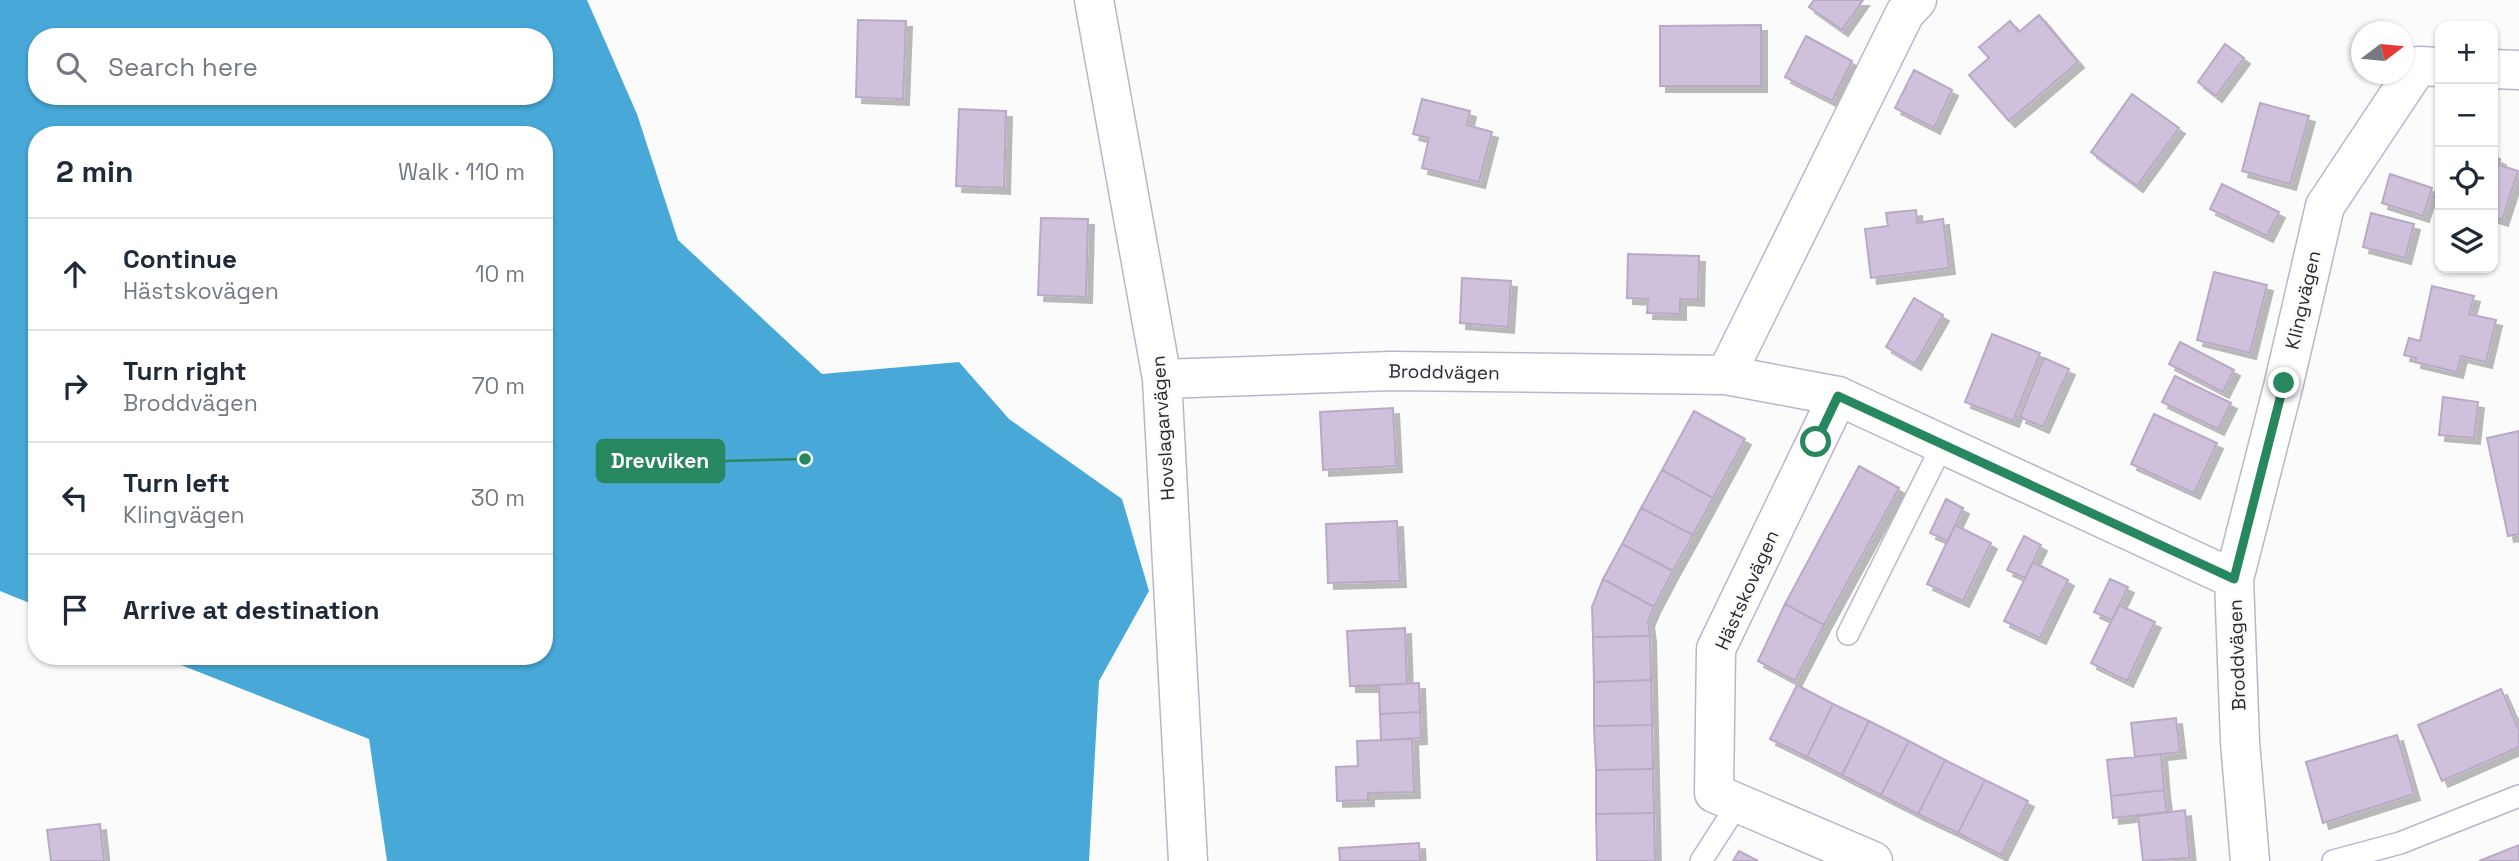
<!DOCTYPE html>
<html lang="en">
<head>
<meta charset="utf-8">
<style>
  body { margin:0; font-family:"Space Grotesk",sans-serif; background:#f6f6f7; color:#1f2937 }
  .controls { position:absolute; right:21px; top:21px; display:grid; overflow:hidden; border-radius:14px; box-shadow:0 2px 5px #0004 }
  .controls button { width:63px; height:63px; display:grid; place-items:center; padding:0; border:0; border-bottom:2px solid #e0e1e3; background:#fff; color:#1f2937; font:35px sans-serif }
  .compass { position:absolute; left:2351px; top:21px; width:63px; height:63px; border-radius:50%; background:#fff; box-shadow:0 2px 5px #0004; rotate:74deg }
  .stop { position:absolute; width:21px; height:21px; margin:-16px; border:5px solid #27875f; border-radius:50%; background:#fff }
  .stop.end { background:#27875f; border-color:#fff; box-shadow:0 2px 7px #0008 }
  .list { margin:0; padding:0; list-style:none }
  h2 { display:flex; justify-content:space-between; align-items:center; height:91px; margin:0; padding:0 28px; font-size:30px }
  h2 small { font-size:23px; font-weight:400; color:#747a83 }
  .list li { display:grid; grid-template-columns:46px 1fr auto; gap:21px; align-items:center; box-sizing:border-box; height:112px; padding:0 28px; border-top:2px solid #e0e1e3 }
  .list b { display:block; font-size:26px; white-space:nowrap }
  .list p { margin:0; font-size:23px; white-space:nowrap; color:#747a83 }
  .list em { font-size:23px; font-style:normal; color:#747a83 }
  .icon { flex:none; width:38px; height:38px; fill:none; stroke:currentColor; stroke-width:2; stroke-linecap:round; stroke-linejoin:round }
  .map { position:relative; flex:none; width:2519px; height:861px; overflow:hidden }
  .search { position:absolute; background:#fff; box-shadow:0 2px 5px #0004; left:28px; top:28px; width:525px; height:77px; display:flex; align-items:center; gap:18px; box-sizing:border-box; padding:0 24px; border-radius:28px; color:#747a83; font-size:26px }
  .panel { position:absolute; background:#fff; box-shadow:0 2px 5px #0004; left:28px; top:126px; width:525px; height:539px; border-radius:28px }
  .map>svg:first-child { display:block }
  .water { fill:#48a8d7; fill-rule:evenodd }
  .building { fill:#cfc1dc; stroke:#b8aac5; stroke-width:2; filter:url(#shadow) }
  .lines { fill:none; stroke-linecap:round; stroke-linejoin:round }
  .lane-casing { stroke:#beb3ce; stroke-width:24 }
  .street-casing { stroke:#beb3ce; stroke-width:41 }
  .lane { stroke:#fff; stroke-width:21 }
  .street { stroke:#fff; stroke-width:38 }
  .route { stroke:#27875f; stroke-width:9 }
  .labels { text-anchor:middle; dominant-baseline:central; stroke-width:5; stroke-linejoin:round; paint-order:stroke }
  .street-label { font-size:19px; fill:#2d2933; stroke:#fbfbfb }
  .leader { fill:none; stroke:#27875f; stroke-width:2.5 }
  .callout-dot { fill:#27875f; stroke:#fbfbfb; stroke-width:2.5 }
  .callout { fill:#27875f; stroke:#27875f; stroke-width:2.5 }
  .callout-label { font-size:21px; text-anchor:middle; font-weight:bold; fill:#fff }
</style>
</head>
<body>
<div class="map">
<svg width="2519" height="861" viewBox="0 0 2519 861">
  <defs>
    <filter id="shadow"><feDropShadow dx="6" dy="6" stdDeviation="0" flood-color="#0004"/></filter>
  </defs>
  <rect width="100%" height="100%" fill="#fbfbfb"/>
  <path class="water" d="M0,0H587L637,114L678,240L822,374L959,362L1009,419L1122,499L1149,591L1099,681L1089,861H387L369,739L158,656H544V135H37V606L0,591ZM37,37H544V96H37Z"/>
  <path class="building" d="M1814,0H1863L1842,30L1809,7Z
    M2039,15L2078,62L2009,121L1969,75L1989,58L1979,47L2010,21L2019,32Z
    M858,20L906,21L903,99L856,97Z
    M1761,25V86H1660V26Z
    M1806,36L1852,61L1832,101L1785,77Z
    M2225,44L2244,58L2216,96L2198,82Z
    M1914,70L1952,90L1934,128L1895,108Z
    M2132,94L2179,128L2137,186L2091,152Z
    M1422,99L1470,111L1467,125L1492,132L1479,182L1422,168L1429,138L1413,134Z
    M2260,103L2309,116L2290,184L2242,171Z
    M959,109L1006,111L1004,188L956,186Z
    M2493,156L2500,159L2499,165L2518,171L2502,220L2493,217Z
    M2390,174L2432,188L2423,216L2382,203Z
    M2440,176V200L2433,198Z
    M2222,184L2279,212L2267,236L2210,209Z
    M1916,210L1917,223L1943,219L1949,268L1871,278L1865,229L1888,226L1886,213Z
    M2371,213L2414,224L2405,258L2363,247Z
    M1041,218L1088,219L1086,297L1038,295Z
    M1628,254L1699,256L1698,300L1680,299V314L1647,313L1648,299L1627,298Z
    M2214,272L2267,285L2250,353L2197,340Z
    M1462,278L1511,281L1508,327L1460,323Z
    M2432,286L2474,296L2469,314L2496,320L2486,362L2461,356L2457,372L2415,362L2416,358L2404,355L2409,338L2420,341Z
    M1914,298L1943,315L1915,364L1886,347Z
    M1992,334L2040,353L2013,421L1965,402Z
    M2180,342L2234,370L2223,392L2169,364Z
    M2044,358L2069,369L2043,427L2020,417Z
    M2175,376L2231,403L2218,429L2162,402Z
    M2443,397L2478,402L2474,438L2439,435Z
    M1393,408L1396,466L1323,470L1320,412Z
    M1694,411L1745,439L1713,498L1662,470Z
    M2154,414L2217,443L2194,493L2131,464Z
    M2519,431V534L2508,536L2487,438Z
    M1859,466L1899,488L1824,625L1785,604Z
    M1662,470L1713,498L1693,535L1641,508Z
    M1946,499L1963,508L1948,541L1930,533Z
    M1641,508L1693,535L1673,571L1622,544Z
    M1397,521L1400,581L1328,583L1326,524Z
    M1955,525L1991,543L1963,601L1927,584Z
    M2024,536L2041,545L2025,578L2007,570Z
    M1622,544L1673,571L1654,607L1603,579Z
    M2033,562L2068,580L2040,638L2004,621Z
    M1603,579L1654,607L1648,621L1650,636L1593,637L1592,607Z
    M2110,579L2128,587L2112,620L2094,612Z
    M1785,604L1824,625L1795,681L1758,661Z
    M2119,605L2155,622L2127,681L2091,663Z
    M1405,628L1407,684L1350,686L1347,631Z
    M1650,636L1651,680L1594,682L1593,637Z
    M1651,680L1652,725L1594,726V682Z
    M1419,683L1420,712L1380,714L1379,685Z
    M1797,685L1833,704L1807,757L1770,739Z
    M2501,689L2519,730V747L2442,781L2418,725Z
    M1833,704L1869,721L1842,775L1807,757Z
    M1420,712L1421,738L1381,740L1380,714Z
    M2176,718L2180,752L2135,757L2131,723Z
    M1869,721L1909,741L1881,795L1842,775Z
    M1652,725L1653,769L1596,770L1594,726Z
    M2397,735L2414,794L2323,823L2306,762Z
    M1412,739L1414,792L1368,793V800L1337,801L1336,767L1358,766L1357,741Z
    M1909,741L1945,760L1918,814L1881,795Z
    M2161,754L2164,790L2111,796L2107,760Z
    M1945,760L1985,780L1958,833L1918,814Z
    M1653,769L1654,813L1596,814V770Z
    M1985,780L2028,801L2001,855L1958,833Z
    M2164,790L2167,812L2113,818L2111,796Z
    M2185,810L2190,858L2143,861L2138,816Z
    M1654,813L1655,861H1597L1596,814Z
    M100,824L104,861H51L47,830Z
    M1419,843L1420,861H1340L1339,848Z
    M2519,845V861H2479Z
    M1739,851L1758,861H1733Z"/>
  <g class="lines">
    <g class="lane-casing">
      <path id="lane" d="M1848,634L1943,444
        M1701,861L1739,802
        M2333,861L2400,843L2519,796"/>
    </g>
    <g class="street-casing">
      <path id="street" d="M1094,0L1162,379L1188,861
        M2493,69L2519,70
        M1726,375L1905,13L1917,0
        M1162,379L1391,371L1726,375L1838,396L2234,579L2240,742L2250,861
        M1838,396L1716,649L1714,793L1873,861
        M2234,579L2284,383L2325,206L2418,66L2440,67"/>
    </g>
    <use href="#lane" class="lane"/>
    <use href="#street" class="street"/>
  </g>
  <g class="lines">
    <path class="route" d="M1816,442L1838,396L2234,579L2284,383"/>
  </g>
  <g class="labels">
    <g class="street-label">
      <text transform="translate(2303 300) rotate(-77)">Klingvägen</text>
      <text transform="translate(1444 372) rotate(1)">Broddvägen</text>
      <text transform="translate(1163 428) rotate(-94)">Hovslagarvägen</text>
      <text transform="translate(1747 590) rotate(-66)">Hästskovägen</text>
      <text transform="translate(2237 655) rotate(-92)">Broddvägen</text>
    </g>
  </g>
  <path class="leader" d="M805 459L724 461"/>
  <circle class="callout-dot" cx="805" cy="459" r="7"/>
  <rect class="callout" x="597" y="440" width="127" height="42" rx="7"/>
  <g class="callout-label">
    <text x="660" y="468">Drevviken</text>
  </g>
</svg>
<div class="controls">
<button>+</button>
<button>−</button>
<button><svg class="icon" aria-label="locate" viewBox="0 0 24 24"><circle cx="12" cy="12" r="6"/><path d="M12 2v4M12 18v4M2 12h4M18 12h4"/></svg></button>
<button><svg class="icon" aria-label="layers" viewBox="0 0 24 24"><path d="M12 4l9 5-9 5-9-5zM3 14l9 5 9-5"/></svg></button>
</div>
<svg class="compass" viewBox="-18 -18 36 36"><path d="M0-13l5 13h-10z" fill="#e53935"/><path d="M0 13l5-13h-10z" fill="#747a83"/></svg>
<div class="stop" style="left:1816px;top:442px"></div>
<div class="stop end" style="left:2284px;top:383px"></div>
<div class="search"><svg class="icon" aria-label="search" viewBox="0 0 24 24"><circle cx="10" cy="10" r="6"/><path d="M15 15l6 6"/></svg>Search here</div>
<section class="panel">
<h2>2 min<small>Walk · 110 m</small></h2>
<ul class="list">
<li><svg class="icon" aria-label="ahead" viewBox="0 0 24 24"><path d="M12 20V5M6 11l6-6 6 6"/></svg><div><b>Continue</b><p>Hästskovägen</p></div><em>10 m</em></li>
<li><svg class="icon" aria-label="right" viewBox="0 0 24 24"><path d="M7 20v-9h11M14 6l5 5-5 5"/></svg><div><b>Turn right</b><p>Broddvägen</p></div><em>70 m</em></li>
<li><svg class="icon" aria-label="left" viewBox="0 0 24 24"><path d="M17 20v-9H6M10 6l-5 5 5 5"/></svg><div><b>Turn left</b><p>Klingvägen</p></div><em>30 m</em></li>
<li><svg class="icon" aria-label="arrive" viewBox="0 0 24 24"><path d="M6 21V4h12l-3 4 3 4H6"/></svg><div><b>Arrive at destination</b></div></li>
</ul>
</section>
</div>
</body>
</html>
